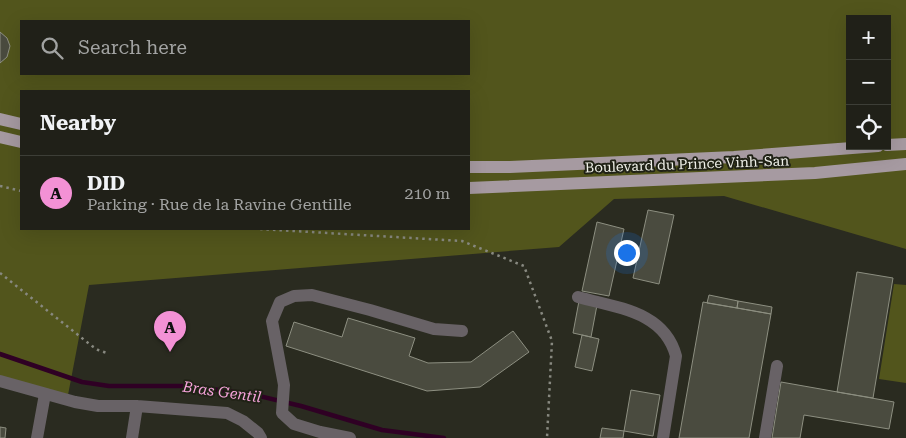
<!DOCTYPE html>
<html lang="en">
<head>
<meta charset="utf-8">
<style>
  body { margin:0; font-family:"Roboto Serif",serif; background:#2d2d25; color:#f1f3f6 }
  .controls { position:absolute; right:15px; top:15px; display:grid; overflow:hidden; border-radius:0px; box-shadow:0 5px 20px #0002 }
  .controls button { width:45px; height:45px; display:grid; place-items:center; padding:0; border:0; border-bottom:1px solid #3d3e37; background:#202018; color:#f1f3f6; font:25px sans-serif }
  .you { position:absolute; left:626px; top:252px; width:18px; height:18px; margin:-12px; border:4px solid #fff; border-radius:50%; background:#1a73e8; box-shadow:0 0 0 8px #1a73e833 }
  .badge { display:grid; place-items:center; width:32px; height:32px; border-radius:50%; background:#f391d5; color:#111; font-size:16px; font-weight:700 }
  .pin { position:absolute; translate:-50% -41px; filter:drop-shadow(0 1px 2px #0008) }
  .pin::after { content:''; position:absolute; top:26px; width:18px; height:15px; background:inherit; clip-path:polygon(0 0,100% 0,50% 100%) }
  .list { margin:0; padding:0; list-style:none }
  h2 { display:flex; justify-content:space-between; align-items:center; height:65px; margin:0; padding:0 20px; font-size:21px }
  h2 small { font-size:16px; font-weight:400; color:#a2a3a2 }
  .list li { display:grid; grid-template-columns:32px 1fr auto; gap:15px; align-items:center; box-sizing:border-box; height:75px; padding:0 20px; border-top:1px solid #3d3e37 }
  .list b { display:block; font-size:19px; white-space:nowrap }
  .list p { margin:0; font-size:16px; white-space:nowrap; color:#a2a3a2 }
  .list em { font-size:16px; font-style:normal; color:#a2a3a2 }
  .icon { flex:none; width:28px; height:28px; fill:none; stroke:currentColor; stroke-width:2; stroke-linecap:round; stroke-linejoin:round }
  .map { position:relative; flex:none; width:906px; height:438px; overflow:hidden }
  .search { position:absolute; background:#202018; box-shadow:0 5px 20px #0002; left:20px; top:20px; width:450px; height:55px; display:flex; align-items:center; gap:12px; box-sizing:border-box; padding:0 18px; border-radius:0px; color:#a2a3a2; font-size:19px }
  .panel { position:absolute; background:#202018; box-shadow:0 5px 20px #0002; left:20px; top:90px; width:450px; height:140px; border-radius:0px }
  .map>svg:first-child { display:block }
  .green { fill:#52551c; fill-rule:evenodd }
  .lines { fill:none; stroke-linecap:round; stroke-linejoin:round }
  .stream { stroke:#2f0024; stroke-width:4.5 }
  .building { fill:#4a4b3f; stroke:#8d8f81 }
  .path { stroke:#888980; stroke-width:2.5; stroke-dasharray:2.5 4; stroke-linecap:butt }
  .minor { stroke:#686266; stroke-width:12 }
  .major { stroke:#a69aa1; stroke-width:12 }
  .labels { text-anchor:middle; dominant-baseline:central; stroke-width:4; stroke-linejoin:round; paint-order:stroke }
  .street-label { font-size:14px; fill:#f0f1e9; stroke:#202216 }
  .water-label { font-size:15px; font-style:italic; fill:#f5a3da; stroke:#202216 }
</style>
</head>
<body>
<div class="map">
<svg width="906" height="438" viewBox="0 0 906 438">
  <rect width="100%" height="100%" fill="#2a2b20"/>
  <path class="green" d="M0,0H906V249L724,196L614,199L559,247L89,285L68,395L0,385ZM850,19H887V146H850ZM21,21H469V74H21ZM21,91H469V229H21Z
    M894,284L906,285V383L879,379Z"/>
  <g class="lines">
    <path class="stream" d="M0,354L82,382L109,386H187L251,394L301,406L382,430L444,438"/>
  </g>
  <path class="building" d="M0,32L7,38L10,46L7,57L0,63Z
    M648,210L674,215L659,284L633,278Z
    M597,222L624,229L609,296L582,291Z
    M857,272L893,278L873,398L837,392Z
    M709,295L738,301L737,308L707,303Z
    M579,301L597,305L591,337L573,333Z
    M738,301L772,307L771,314L737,308Z
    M703,302L771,314L749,438H679Z
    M348,318L415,338L409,356L428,363L471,362L513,331L529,352L480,387L427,391L286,346L294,322L342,337Z
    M582,335L599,339L592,371L575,367Z
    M781,382L894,402L889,429L804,415L800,438H772Z
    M631,390L660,395L653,436L624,431Z
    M0,427L6,428L5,438H0Z
    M602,428L624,431L623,438H600Z"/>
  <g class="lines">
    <path class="path" d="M0,186L21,191
      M260,229L462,241L524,266L552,341L547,438
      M0,273L92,346L98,350L107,353"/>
    <path class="minor" d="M578,297C617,308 664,311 676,356L663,438
      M0,381L75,402L98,406H137L227,413L243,421L258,433L261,438
      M37,438L45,394
      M132,438L137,406
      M350,438L320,432L294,424L282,413L284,385L272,321L280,302L294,296L312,295L370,310L434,329L462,331
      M765,438L777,366"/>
    <path class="major" d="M0,119L21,124
      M0,137L21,142
      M887,145L906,144
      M469,167H510L734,157L878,146
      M469,188L815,173L906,164"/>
  </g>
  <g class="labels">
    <g class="street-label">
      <text transform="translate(687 164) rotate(-2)">Boulevard du Prince Vinh-San</text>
    </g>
    <g class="water-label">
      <text transform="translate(222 392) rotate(8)">Bras Gentil</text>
    </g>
  </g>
</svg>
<div class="controls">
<button>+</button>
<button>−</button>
<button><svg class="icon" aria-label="locate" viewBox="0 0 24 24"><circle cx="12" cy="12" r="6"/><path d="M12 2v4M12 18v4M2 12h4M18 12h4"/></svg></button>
</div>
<div class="you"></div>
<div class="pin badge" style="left:170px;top:352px">A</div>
<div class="search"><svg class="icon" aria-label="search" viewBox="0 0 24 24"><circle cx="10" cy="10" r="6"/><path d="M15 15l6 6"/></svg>Search here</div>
<section class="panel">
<h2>Nearby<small></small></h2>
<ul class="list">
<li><span class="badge">A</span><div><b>DID</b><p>Parking · Rue de la Ravine Gentille</p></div><em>210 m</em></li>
</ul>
</section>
</div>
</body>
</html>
